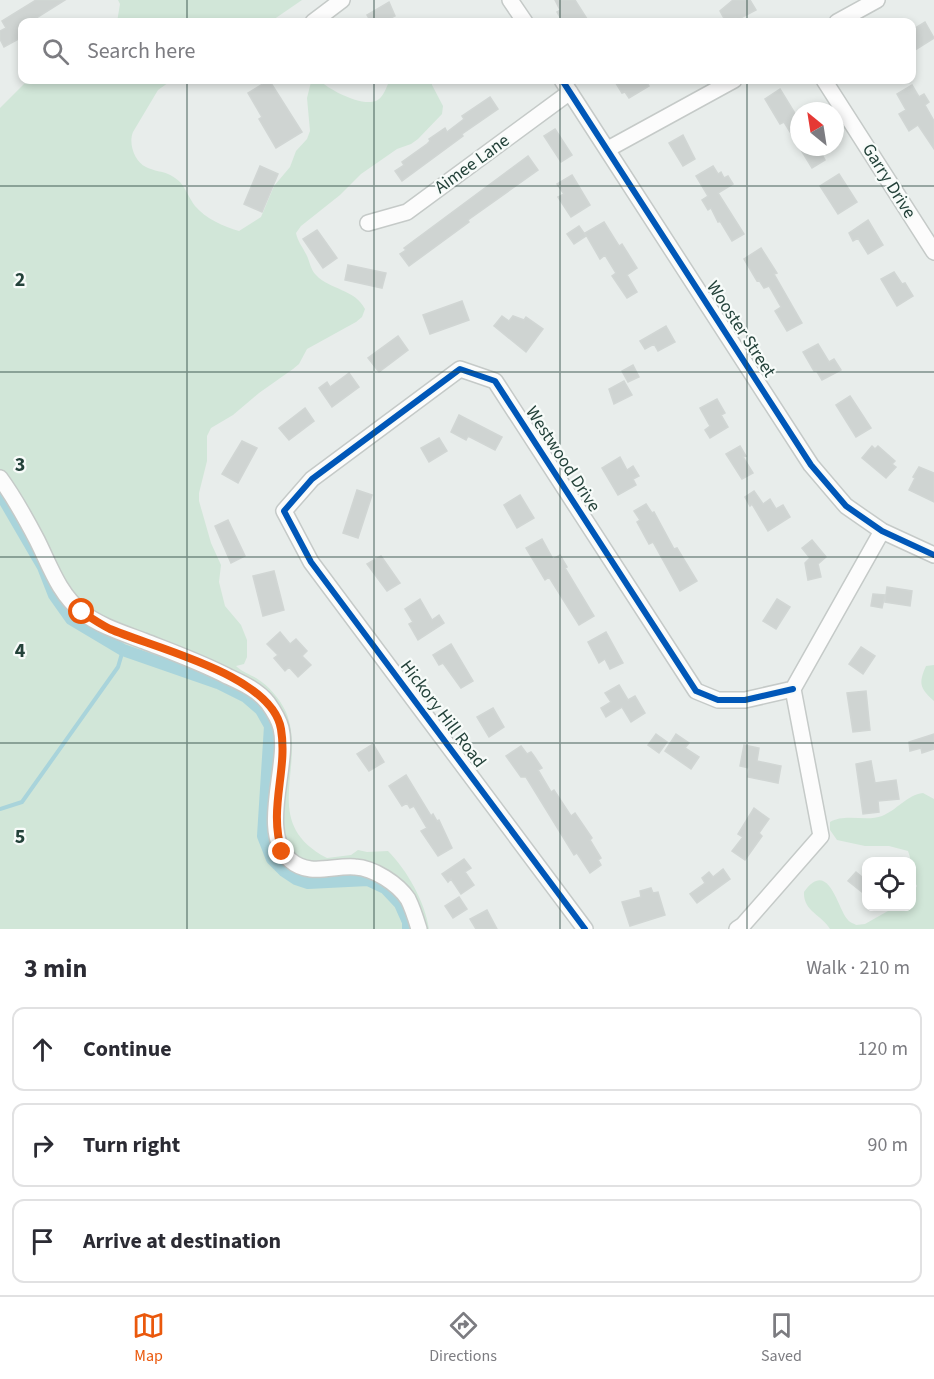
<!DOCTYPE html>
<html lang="en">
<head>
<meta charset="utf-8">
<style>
  body { margin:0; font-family:"Source Sans 3",sans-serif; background:#f2f2f3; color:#2b2b33 }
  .controls { position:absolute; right:18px; bottom:18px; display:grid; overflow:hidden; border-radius:12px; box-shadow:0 3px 9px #0003 }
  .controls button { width:54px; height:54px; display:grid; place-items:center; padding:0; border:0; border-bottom:2px solid #e1e1e2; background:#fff; color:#2b2b33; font:30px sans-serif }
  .compass { position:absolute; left:790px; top:102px; width:54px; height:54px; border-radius:50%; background:#fff; box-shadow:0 3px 9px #0003; rotate:330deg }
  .stop { position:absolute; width:18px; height:18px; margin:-14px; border:4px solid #ea580c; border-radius:50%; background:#fff }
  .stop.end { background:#ea580c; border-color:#fff; box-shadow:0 2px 6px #0008 }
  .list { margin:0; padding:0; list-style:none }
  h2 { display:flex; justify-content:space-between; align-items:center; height:78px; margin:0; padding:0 24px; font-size:26px }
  h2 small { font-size:20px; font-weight:400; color:#7c7c81 }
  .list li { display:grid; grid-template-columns:39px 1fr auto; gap:18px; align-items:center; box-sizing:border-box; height:84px; margin:0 12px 12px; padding:0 12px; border:2px solid #e1e1e2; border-radius:12px }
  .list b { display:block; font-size:22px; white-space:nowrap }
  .list em { font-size:20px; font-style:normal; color:#7c7c81 }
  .icon { flex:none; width:33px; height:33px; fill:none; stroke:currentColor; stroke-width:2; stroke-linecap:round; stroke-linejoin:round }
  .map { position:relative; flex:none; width:934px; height:929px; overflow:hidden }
  .search { position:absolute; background:#fff; box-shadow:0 3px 9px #0003; left:18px; right:18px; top:18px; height:66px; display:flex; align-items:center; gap:15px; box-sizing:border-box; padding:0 21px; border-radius:12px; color:#7c7c81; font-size:22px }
  .sheet { height:366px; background:#fff }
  nav { display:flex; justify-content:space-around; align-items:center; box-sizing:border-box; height:84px; border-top:2px solid #e1e1e2; background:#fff; font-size:16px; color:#7c7c81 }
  nav a { display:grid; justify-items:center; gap:3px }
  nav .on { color:#ea580c }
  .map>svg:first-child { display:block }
  .green { fill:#d1e6d8 }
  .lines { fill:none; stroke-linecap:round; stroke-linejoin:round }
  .stream { stroke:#a9d4db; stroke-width:4 }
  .canal { stroke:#a9d4db; stroke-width:12 }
  .building { fill:#cfd4d2; stroke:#d1d6d4; stroke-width:1.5 }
  .minor-casing { stroke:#c5cac8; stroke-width:18 }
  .minor { stroke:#fcfcfc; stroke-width:15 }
  .cycleway-casing { stroke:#f7fbf9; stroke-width:10 }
  .cycleway { stroke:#0057b8; stroke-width:6 }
  .route { stroke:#ea580c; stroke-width:8 }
  .grid { fill:none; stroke:#24423a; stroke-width:1.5; stroke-opacity:0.55 }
  .labels { text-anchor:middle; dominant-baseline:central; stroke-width:4.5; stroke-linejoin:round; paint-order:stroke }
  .street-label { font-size:18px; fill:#24423a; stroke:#f7fbf9 }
  .grid-label { font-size:20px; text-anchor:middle; font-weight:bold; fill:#24423a; stroke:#f7fbf9; stroke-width:4.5; stroke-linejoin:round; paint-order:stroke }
</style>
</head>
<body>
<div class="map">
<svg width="934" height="929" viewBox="0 0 934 929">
  <rect width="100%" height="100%" fill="#e8edeb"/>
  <path class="green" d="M118,0H302L270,22H117L120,4Z
    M33,80H172L158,90L133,132C128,144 135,162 146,167C160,174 166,169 180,182C186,189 189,198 195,206C205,218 224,227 239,231L261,217L274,186L290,167L296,151L307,139L310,131L307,98L311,82L319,80C329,90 370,112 381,97C385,93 387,85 390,80H432V85L443,106L442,114L418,139L411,144L397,149L361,174L340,195L301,226L296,233C298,242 302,246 306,254C310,261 310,269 316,275C330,290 355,289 365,309L362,317L356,322L307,349L299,364L293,369L259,393L233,415L211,428L207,436V461L199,493V501L211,543L221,565L219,582L225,606L241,625L247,640V657L244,664L236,666C241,671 249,674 256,678C269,686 280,699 286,712C308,766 258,822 327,858L351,855L358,850L367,852L388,851C407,870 425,902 429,929H0V108L24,84Z
    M934,665V701C920,688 918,684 926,666Z
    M923,793L934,799V929H830C822,915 803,911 804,892C829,857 838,911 848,920C849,922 855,924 856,925L865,924L895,907L912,906V894L917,886C909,875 913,863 908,851L889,846H865L837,840L830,830V822C845,813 866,822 882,816C897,810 907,795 923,793Z"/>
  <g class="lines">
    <path class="stream" d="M0,809L22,802L118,667L123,650"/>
    <path class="canal" d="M0,493L43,567L54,595L71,619L123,650L218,683L246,697L261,710L270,726L263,836L272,859L284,871L296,879L308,883L368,880L385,888L400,904L408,922V929"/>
  </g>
  <path class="building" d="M36,0H65L30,22H22V37L4,47L0,39V31L6,28L2,21Z
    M555,0H575L589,22H563L557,12L560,10Z
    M733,0H750L756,10L737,20L736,18L726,22L720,11Z
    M389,2L395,16L383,22H371L367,15Z
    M925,22L934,38L912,52V30Z
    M269,80L302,132L276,148L259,119L262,117L248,93Z
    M614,80H645L649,86L629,98L625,92L622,93Z
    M912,85L919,97L924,94L929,102L925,105L934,121V149L918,125L909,131L899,114L906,110L897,94Z
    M780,89L799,120V147H818L825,160L812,168L784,122L780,124L765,99Z
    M490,97L498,109L462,134L463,136L402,181L395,171L404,165L402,162L427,144L430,141L429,139L445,128L447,132L464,119L462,116Z
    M555,129L572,155L561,162L544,136Z
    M683,135L695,159L683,166L669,143Z
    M528,156L538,170L468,220L469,222L409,266L400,254L406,250L404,248Z
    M260,166L278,174L262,212L244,204Z
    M713,166L718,174L721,172L724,178L728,176L733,184L718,193L744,234L732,241L720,221L718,222L711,208L708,210L702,200L708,196L696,176Z
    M839,174L857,202L838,214L820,186Z
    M572,175L590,205L571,217L558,197L564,194L557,184Z
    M868,220L883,245L868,254L858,238L853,241L849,233Z
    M604,222L619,246L622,244L637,268L627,275L637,292L627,298L612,276L616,273L605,255L600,259L585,233Z
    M579,226L586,236L574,244L567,234Z
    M317,230L337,258L323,268L303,239Z
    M761,248L777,273L774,274L802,323L787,331L775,311L781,307L769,286L764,288L759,280L757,281L744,259Z
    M348,265L386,273L382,288L345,280Z
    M894,272L902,284L905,283L913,296L897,306L881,279Z
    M462,301L469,320L430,334L423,315Z
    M502,316L509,321L513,316L524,320L526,317L543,329L526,352L494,326Z
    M666,326L675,342L658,351L654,344L645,349L640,341Z
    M398,336L408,350L379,372L368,358Z
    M818,344L829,362L834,359L841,370L822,380L816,370L814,371L803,352Z
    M633,365L639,377L628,382L622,371Z
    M349,373L359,387L332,407L319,388L327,382L330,387Z
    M624,381L632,395L614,404L609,389Z
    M850,396L871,428L856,437L836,405Z
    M717,399L725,413L721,415L728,427L710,438L705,430L710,426L700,408Z
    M305,408L314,421L289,440L279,428Z
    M459,415L502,437L495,450L468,436L466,440L451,432Z
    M439,438L447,451L429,462L421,448Z
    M242,441L257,448L238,483L222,474Z
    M740,446L746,456L743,457L753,473L742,479L726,454Z
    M872,446L875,449L878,446L895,461L892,464L896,467L886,478L862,458Z
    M620,457L627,470L633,466L639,476L633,479L636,485L618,495L602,468Z
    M919,467L934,473V502L909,490L915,478L913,477Z
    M357,490L372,495L358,538L343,533Z
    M754,491L763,504L770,499L776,509L783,505L790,517L768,531L752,504L750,506L745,497Z
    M520,495L534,518L517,528L504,505Z
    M646,504L652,513L654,512L674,549L677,548L697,581L680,591L653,542L649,544L637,522L640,520L634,511Z
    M228,520L245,556L231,563L215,526Z
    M542,539L553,559L560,555L567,567L565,568L594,616L579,625L549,577L545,580L526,548Z
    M812,540L826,557L818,564L821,577L808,580L805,563L810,558L802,548Z
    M381,556L400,583L387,591L367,564Z
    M274,571L284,610L263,616L253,576Z
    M887,587L912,591L910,606L885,602Z
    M873,594L885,595L882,608L871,606Z
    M420,599L432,620L439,615L444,623L418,640L409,624L413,622L405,609Z
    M777,599L790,607L776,629L763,621Z
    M280,632L290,644L296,639L307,651L302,656L311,665L298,677L289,667L285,671L274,658L278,655L267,644Z
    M606,632L623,663L610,669L605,659L599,663L588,642Z
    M451,644L473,681L461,688L443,663L439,665L433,655Z
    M861,647L875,656L863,674L849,664Z
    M619,685L628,700L635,696L645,713L631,722L622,707L606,717L601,708L611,702L605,693Z
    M866,691L870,730L853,732L847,693Z
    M493,708L504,727L489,737L477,717Z
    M656,734L667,742L659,753L648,745Z
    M676,734L689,743L685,748L699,757L691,769L665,751Z
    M934,734V749L922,753L921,748L910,751L909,742Z
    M373,744L384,762L369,771L357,754Z
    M744,745L759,748L757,761L781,766L778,783L748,777L749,768L740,766Z
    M521,746L527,754L531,752L534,756L542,768L538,770L551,792L554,790L571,816L575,813L592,838L590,840L601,858L598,860L601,865L590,873L577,853L574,855L526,777H521L506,756Z
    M871,761L875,783L896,780L899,799L878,801L879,812L863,814L856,764Z
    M406,775L431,816L433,814L437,821L439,820L452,848L438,856L421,831L427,828L414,806L410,808L407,803L402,806L389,786Z
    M754,808L769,819L759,833L762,836L745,860L732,851L743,837L738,834Z
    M464,859L471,868L465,872L474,885L461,894L451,879L448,882L442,874Z
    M723,869L730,879L697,903L690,894L705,883L702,878L709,872L713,877Z
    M856,872L867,881V896L848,881Z
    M651,888L653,893L658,892L665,915L630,926L622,902L641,897L640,891Z
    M459,897L467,909L453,918L445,906Z
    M487,910L497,929H476L470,919Z"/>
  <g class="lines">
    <g class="minor-casing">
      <path id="minor" d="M510,0L525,22
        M313,22L342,0
        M837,22L877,0
        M562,80L811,465L846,506L882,531L934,555
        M824,80L934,252
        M608,149L734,80
        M368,223L407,212L570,92
        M0,478C14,497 26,519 37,540C50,566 59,594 82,612C100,626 123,633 144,641C172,652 200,662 227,676C242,683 258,690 268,703C273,710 279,720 281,728C290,764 258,832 290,860C309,877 333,865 355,867C374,868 398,884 408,899C413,909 416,919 419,929
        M585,929L311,562L284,511L312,479L460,369L495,381L696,691L718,700H745L793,689
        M737,929L743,925L821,836L793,689L882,531"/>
    </g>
    <use href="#minor" class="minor"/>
    <g class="cycleway-casing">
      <path id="cycleway" d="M562,80L811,465L846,506L882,531L934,555
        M585,929L311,562L284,511L312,479L460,369L495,381L696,691L718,700H745L793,689"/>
    </g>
    <use href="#cycleway" class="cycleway"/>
  </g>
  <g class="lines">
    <path class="route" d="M82,612C91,618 100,624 110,629C154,648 272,675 281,729C288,771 268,808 282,852"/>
  </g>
  <path class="grid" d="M187,0V22M374,0V22M560,0V22M747,0V22M187,80V929M374,80V929M560,80V929M747,80V929M0,186H934M0,372H934M0,557H934M0,743H934"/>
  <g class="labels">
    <g class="street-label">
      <text transform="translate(472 164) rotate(-36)">Aimee Lane</text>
      <text transform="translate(889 181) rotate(58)">Garry Drive</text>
      <text transform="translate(741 329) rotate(57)">Wooster Street</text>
      <text transform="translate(563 459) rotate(57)">Westwood Drive</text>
      <text transform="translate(443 714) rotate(53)">Hickory Hill Road</text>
    </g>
  </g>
  <g class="grid-label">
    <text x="20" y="286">2</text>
    <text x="20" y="471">3</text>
    <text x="20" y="657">4</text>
    <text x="20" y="843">5</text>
  </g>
</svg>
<div class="controls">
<button><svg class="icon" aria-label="locate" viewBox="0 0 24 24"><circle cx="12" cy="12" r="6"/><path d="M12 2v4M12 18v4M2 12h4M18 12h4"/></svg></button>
</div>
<svg class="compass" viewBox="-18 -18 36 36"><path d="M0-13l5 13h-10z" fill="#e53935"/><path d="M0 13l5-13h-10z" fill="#7c7c81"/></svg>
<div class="stop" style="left:82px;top:612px"></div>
<div class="stop end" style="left:282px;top:852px"></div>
<div class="search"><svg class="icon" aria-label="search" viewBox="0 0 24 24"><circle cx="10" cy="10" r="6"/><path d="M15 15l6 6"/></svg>Search here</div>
</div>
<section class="sheet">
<h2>3 min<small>Walk · 210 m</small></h2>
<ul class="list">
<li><svg class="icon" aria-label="ahead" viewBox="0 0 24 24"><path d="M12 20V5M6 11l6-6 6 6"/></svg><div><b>Continue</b></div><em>120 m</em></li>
<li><svg class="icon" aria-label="right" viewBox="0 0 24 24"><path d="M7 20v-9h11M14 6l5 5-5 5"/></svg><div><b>Turn right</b></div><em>90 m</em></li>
<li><svg class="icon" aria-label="arrive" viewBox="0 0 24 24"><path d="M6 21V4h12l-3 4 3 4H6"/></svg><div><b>Arrive at destination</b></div></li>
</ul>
</section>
<nav>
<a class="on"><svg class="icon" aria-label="map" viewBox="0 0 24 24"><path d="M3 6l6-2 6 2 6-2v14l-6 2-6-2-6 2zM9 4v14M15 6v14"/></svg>Map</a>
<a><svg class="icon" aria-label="directions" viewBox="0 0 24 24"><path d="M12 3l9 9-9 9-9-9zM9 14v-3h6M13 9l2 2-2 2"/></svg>Directions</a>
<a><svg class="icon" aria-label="saved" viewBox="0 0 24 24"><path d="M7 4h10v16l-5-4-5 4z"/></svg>Saved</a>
</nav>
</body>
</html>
